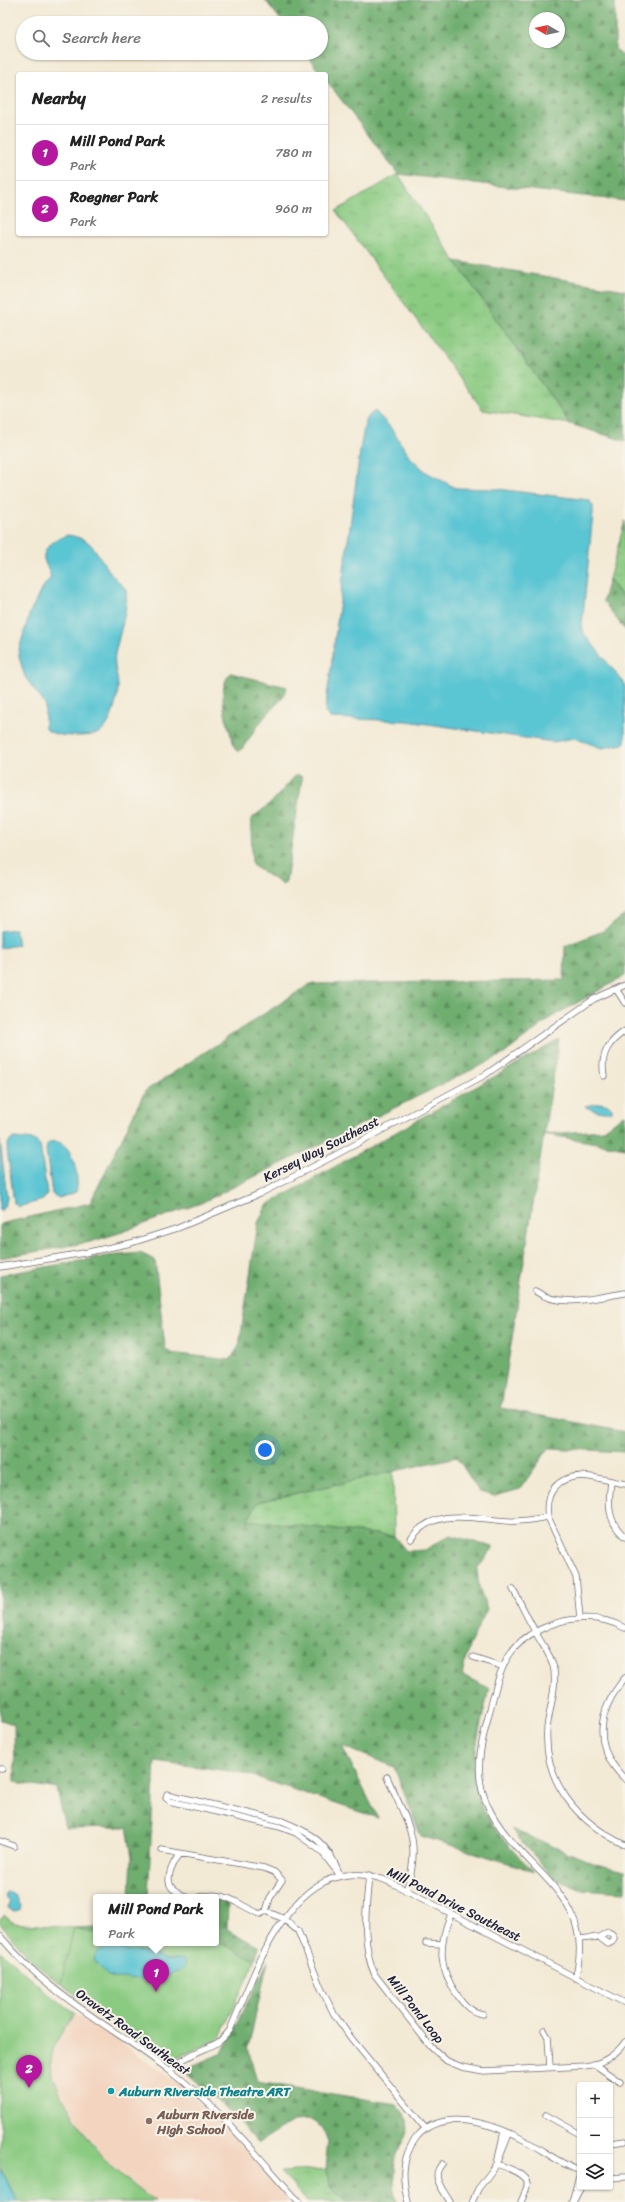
<!DOCTYPE html>
<html lang="en">
<head>
<meta charset="utf-8">
<style>
  body { margin:0; font-family:Sriracha,sans-serif; background:#f6f6f6; color:#222 }
  .controls { position:absolute; right:12px; bottom:12px; display:grid; overflow:hidden; border-radius:4px; box-shadow:0 1px 3px #0004 }
  .controls button { width:36px; height:36px; display:grid; place-items:center; padding:0; border:0; border-bottom:1px solid #e0e0e0; background:#fff; color:#222; font:20px sans-serif }
  .compass { position:absolute; left:529px; top:12px; width:36px; height:36px; border-radius:50%; background:#fff; box-shadow:0 1px 3px #0004; rotate:279deg }
  .you { position:absolute; left:265px; top:1450px; width:14px; height:14px; margin:-10px; border:3px solid #fff; border-radius:50%; background:#1a73e8; box-shadow:0 0 0 6px #1a73e833 }
  .badge { display:grid; place-items:center; width:26px; height:26px; border-radius:50%; background:#b5179e; color:#fff; font-size:13px; font-weight:700 }
  .pin { position:absolute; translate:-50% -33px; filter:drop-shadow(0 1px 2px #0008) }
  .pin::after { content:''; position:absolute; top:21px; width:14px; height:12px; background:inherit; clip-path:polygon(0 0,100% 0,50% 100%) }
  .popup { position:absolute; left:93px; top:1894px; width:126px; height:52px; box-sizing:border-box; display:grid; place-content:center; border-radius:4px; background:#fff; filter:drop-shadow(0 1px 3px #0005); font-size:13px; white-space:nowrap; color:#767676 }
  .popup b { font-size:15px; color:#222 }
  .popup::after { content:''; position:absolute; left:50%; top:100%; margin-left:-8px; border:8px solid transparent; border-top-color:#fff }
  .list { margin:0; padding:0; list-style:none }
  h2 { display:flex; justify-content:space-between; align-items:center; height:52px; margin:0; padding:0 16px; font-size:17px }
  h2 small { font-size:13px; font-weight:400; color:#767676 }
  .list li { display:grid; grid-template-columns:26px 1fr auto; gap:12px; align-items:center; box-sizing:border-box; height:56px; padding:0 16px; border-top:1px solid #e0e0e0 }
  .list b { display:block; font-size:15px; white-space:nowrap }
  .list p { margin:0; font-size:13px; white-space:nowrap; color:#767676 }
  .list em { font-size:13px; font-style:normal; color:#767676 }
  .icon { flex:none; width:22px; height:22px; fill:none; stroke:currentColor; stroke-width:2; stroke-linecap:round; stroke-linejoin:round }
  .map { position:relative; flex:none; width:625px; height:2202px; overflow:hidden }
  .search { position:absolute; background:#fff; box-shadow:0 1px 3px #0004; left:16px; top:16px; width:312px; height:44px; display:flex; align-items:center; gap:10px; box-sizing:border-box; padding:0 14px; border-radius:22px; color:#767676; font-size:15px }
  .panel { position:absolute; background:#fff; box-shadow:0 1px 3px #0004; left:16px; top:72px; width:312px; height:164px; border-radius:4px }
  .map>svg:first-child { display:block }
  .built { fill:#f3d4bf }
  .grass { fill:url(#grass-tufts); stroke:#56765e }
  .forest { fill:url(#forest-firs); stroke:#486855; fill-rule:evenodd }
  .green { fill:#8aca81; stroke:#56765e }
  .water { fill:#5ac5d3; stroke:#3e7487 }
  .lines { fill:none; stroke-linecap:round; stroke-linejoin:round }
  .minor-casing { stroke:#6b6871; stroke-width:7 }
  .minor { stroke:#fff; stroke-width:5.5 }
  .culture-dot { fill:#0f9aa8; stroke:#f7f3e8; stroke-width:1.5 }
  .education-dot { fill:#8d6e63; stroke:#f7f3e8; stroke-width:1.5 }
  .labels { text-anchor:middle; dominant-baseline:central; stroke-width:4; stroke-linejoin:round; paint-order:stroke }
  .street-label { font-size:13px; fill:#22223b; stroke:#f7f3e8 }
  .culture-label { font-size:13px; font-weight:bold; fill:#0d838f; stroke:#f7f3e8; text-anchor:start }
  .education-label { font-size:13px; font-weight:bold; fill:#785e54; stroke:#f7f3e8; text-anchor:start }
</style>
</head>
<body>
<div class="map">
<svg width="625" height="2202" viewBox="0 0 625 2202">
  <defs>
    <pattern id="grass-tufts" width="24" height="20" patternUnits="userSpaceOnUse"><rect width="24" height="20" fill="#8aca81"/><path d="M3 7l-1-3M5 7V3M7 7l1-3M15 17l-1-3M17 17v-4M19 17l1-3" fill="none" stroke="#77ad70"/></pattern>
    <pattern id="forest-firs" width="22" height="20" patternUnits="userSpaceOnUse"><rect width="22" height="20" fill="#6fae6f"/><path d="M5 1l3.5 6h-7zM16 11l3.5 6h-7z" fill="#5b8d5c"/></pattern>
  </defs>
  <rect width="100%" height="100%" fill="#f7f3e8"/>
  <filter id="ink" filterUnits="userSpaceOnUse"><feTurbulence type="fractalNoise" baseFrequency=".025" numOctaves="2"/><feDisplacementMap in="SourceGraphic" scale="8" xChannelSelector="R" yChannelSelector="G"/><feConvolveMatrix kernelMatrix="1 2 1 2 8 2 1 2 1" color-interpolation-filters="sRGB"/></filter>
  <filter id="wash" filterUnits="userSpaceOnUse"><feTurbulence type="fractalNoise" baseFrequency=".012" numOctaves="4" result="noise"/><feDisplacementMap in="SourceGraphic" scale="16" xChannelSelector="R" yChannelSelector="G"/><feGaussianBlur stdDeviation="0.9" result="paint"/><feColorMatrix in="noise" values="0 0 0 0 0 0 0 0 0 0 0 0 0 0 0 0 0 1.4 0 .05"/><feComposite in="paint" operator="in"/></filter>
  <g filter="url(#wash)">
    <rect width="100%" height="100%" fill="#f3ead5"/>
    <path class="built" d="M75,2013L108,2033L178,2084L237,2136L291,2202H155L149,2198L105,2159L66,2105L53,2076L51,2068L53,2053L66,2026Z"/>
    <path class="grass" d="M398,174L455,261L570,424L483,410L336,211Z
      M625,521V600L609,579Z
      M393,1471L394,1536L247,1521L258,1502Z
      M5,1916L13,1923L74,1928L61,1984L35,1964L0,1924V1919Z
      M325,2169L333,2191L349,2202H307L281,2172Z"/>
    <path class="forest" d="M265,0H615V49L625,58V201L398,174L326,80V74H321L305,53H321V23H283ZM535,18H559V42H535Z
      M455,261L625,290V441L570,424Z
      M609,579L625,600V630L603,601Z
      M231,673L287,687L284,696L263,719L241,750L238,752L235,749C230,729 213,690 231,673Z
      M296,775L301,776L302,779L286,881L283,885L252,865L251,819L271,803Z
      M625,915V976L552,1017L504,1054L201,1203L116,1234L90,1242L0,1258V1224L90,1203L145,1091L310,984L564,980L565,946L603,931Z
      M559,1040L544,1134L604,1130L625,1114V1148L544,1134L501,1408L625,1432V1452L549,1448L520,1489L495,1496L479,1492L457,1457L258,1502L248,1520L394,1536L406,1551L425,1550L450,1535L493,1547L477,1570L479,1587L487,1609L469,1646L462,1675L489,1688C483,1718 472,1750 475,1781C479,1816 509,1849 534,1871L421,1836L394,1767L342,1746L378,1818L244,1773L155,1761L148,1897H130L132,1857L127,1827L65,1828L57,1789L15,1782L14,1724L0,1720V1275L108,1256L140,1253L155,1260L165,1348L171,1353L230,1360L239,1346L258,1223L267,1205Z
      M511,1829L596,1864L625,1871V1892L579,1889L554,1878Z
      M216,1899L228,1904L227,1929L259,1947L255,1960L216,1943Z
      M96,1927V1936L74,1928Z
      M268,1961L248,2048L257,2082L397,2104C400,2109 406,2115 408,2120C411,2131 397,2149 395,2161C393,2175 394,2189 397,2202H349L333,2191L325,2169L328,2142L323,2128L311,2120L293,2121L258,2143L225,2107L187,2073V2068L222,2053Z"/>
    <path class="green" d="M74,1928L96,1933V1943H216V1941L255,1960L221,2035L215,2041L167,2062L61,1984Z
      M0,1951L44,1990L75,2013C66,2026 52,2045 51,2061C49,2086 88,2139 104,2159C117,2173 139,2191 155,2202H18L16,2200L0,2168Z"/>
    <path class="water" d="M375,411L390,427L410,457L426,472L456,488L497,489L589,500L593,506V513L582,626L584,634L625,684V742L623,744L602,748L574,738L553,742L407,721L330,718L325,712L361,444C364,432 363,417 375,411Z
      M68,535C94,540 93,548 107,568C112,576 119,582 126,589C129,610 119,633 115,654C113,667 118,675 118,687C118,699 111,725 101,732C96,735 86,736 80,736C68,736 55,736 45,729V704L25,677L19,657V650L29,615L41,590L51,577C50,571 45,565 44,559C42,547 58,538 68,535Z
      M15,929L18,945L0,948V931Z
      M600,1103L609,1105L612,1108V1111C607,1114 589,1110 585,1106Z
      M14,1138L34,1140L40,1145L47,1194L43,1200L18,1207L14,1203L7,1149L9,1141Z
      M0,1140L7,1198L5,1207L0,1211Z
      M50,1142C56,1141 61,1142 65,1146C74,1154 80,1181 76,1192L59,1198L52,1194L46,1150L47,1145Z
      M7,1891L15,1896L20,1906L19,1910L14,1911L8,1908L9,1902L5,1896Z
      M110,1948L150,1953L167,1961L183,1959L185,1965C170,1983 135,1978 115,1978L109,1976L94,1961C95,1951 102,1948 110,1948Z
      M0,2168L16,2200L18,2202H0Z"/>
  </g>
  <g filter="url(#ink)">
    <g class="lines">
      <g class="minor-casing">
        <path id="minor" d="M616,989L625,1003
          M604,1076C600,1055 608,1042 625,1031
          M0,1267L84,1253L131,1243L178,1228L259,1194L328,1159L485,1075L594,999L625,985
          M535,1291C561,1309 596,1297 625,1293
          M611,1482C608,1504 607,1521 625,1537
          M548,1517L576,1577L580,1618
          M411,1539C433,1506 475,1519 508,1521C521,1522 534,1519 548,1517C546,1506 547,1497 554,1488C572,1467 602,1480 625,1484
          M513,1589C521,1604 528,1619 536,1633C541,1643 550,1654 553,1665C558,1686 549,1708 547,1729C543,1783 579,1823 625,1845
          M473,1657L501,1666
          M625,1678C597,1711 592,1747 625,1779
          M0,1769H2
          M387,1777C407,1823 423,1840 406,1891
          M167,1794L282,1821C312,1833 328,1843 340,1875L321,1851L296,1833L280,1827L170,1801L166,1798Z
          M0,1841L14,1846
          M162,1850L264,1868L274,1872L282,1880L270,1898L266,1911
          M180,1854C174,1861 164,1879 172,1888C176,1892 181,1894 186,1897
          M369,1875C366,1908 361,1945 375,1975L431,2047L447,2061L462,2067L484,2071L585,2066C601,2064 615,2056 625,2042
          M199,1897C226,1890 236,1904 260,1914L266,1911L284,1919L298,1931L321,1988L334,2014L351,2038L425,2128
          M451,1914C438,1945 438,1969 458,1996C465,2006 471,2012 483,2014
          M0,1936C46,1993 112,2027 169,2070C219,2107 257,2156 299,2202
          M579,1939L599,1937L608,1944L612,1942L614,1938L612,1934L608,1932L599,1937
          M426,1943L441,1944
          M575,1978C602,1887 502,1865 482,1790C474,1759 486,1727 493,1698C501,1666 509,1643 541,1629C568,1616 598,1614 625,1628
          M544,2030L548,2037L550,2067
          M594,2064L620,2082
          M170,2071C176,2066 181,2060 188,2057C206,2046 217,2048 230,2030C259,1964 297,1841 392,1883L625,2003
          M546,2115L580,2134
          M504,2131L497,2164L509,2134
          M610,2143L625,2141
          M442,2164C430,2177 443,2189 450,2202
          M610,2178L625,2177
          M408,2202C402,2179 401,2158 416,2138C441,2106 494,2124 524,2140C543,2150 560,2164 580,2171
          M472,2202L478,2189L497,2164C505,2167 529,2174 527,2186C526,2191 523,2197 521,2202
          M572,2202L580,2173
          M573,2202L581,2187"/>
      </g>
      <use href="#minor" class="minor"/>
    </g>
  </g>
  <circle class="culture-dot" cx="111" cy="2091" r="4"/>
  <circle class="education-dot" cx="149" cy="2121" r="4"/>
  <g class="labels">
    <g class="street-label">
      <text transform="translate(321 1149) rotate(-27)">Kersey Way Southeast</text>
      <text transform="translate(454 1904) rotate(27)">Mill Pond Drive Southeast</text>
      <text transform="translate(416 2009) rotate(52)">Mill Pond Loop</text>
      <text transform="translate(133 2032) rotate(36)">Oravetz Road Southeast</text>
    </g>
    <g class="culture-label">
      <text x="119" y="2091">Auburn Riverside Theatre ART</text>
    </g>
    <g class="education-label">
      <text x="157" y="2114">Auburn Riverside<tspan x="157" dy="15">High School</tspan></text>
    </g>
  </g>
</svg>
<div class="controls">
<button>+</button>
<button>−</button>
<button><svg class="icon" aria-label="layers" viewBox="0 0 24 24"><path d="M12 4l9 5-9 5-9-5zM3 14l9 5 9-5"/></svg></button>
</div>
<svg class="compass" viewBox="-18 -18 36 36"><path d="M0-13l5 13h-10z" fill="#e53935"/><path d="M0 13l5-13h-10z" fill="#767676"/></svg>
<div class="you"></div>
<div class="pin badge" style="left:156px;top:1992px">1</div>
<div class="popup"><b>Mill Pond Park</b>Park</div>
<div class="pin badge" style="left:29px;top:2088px">2</div>
<div class="search"><svg class="icon" aria-label="search" viewBox="0 0 24 24"><circle cx="10" cy="10" r="6"/><path d="M15 15l6 6"/></svg>Search here</div>
<section class="panel">
<h2>Nearby<small>2 results</small></h2>
<ul class="list">
<li><span class="badge">1</span><div><b>Mill Pond Park</b><p>Park</p></div><em>780 m</em></li>
<li><span class="badge">2</span><div><b>Roegner Park</b><p>Park</p></div><em>960 m</em></li>
</ul>
</section>
</div>
</body>
</html>
